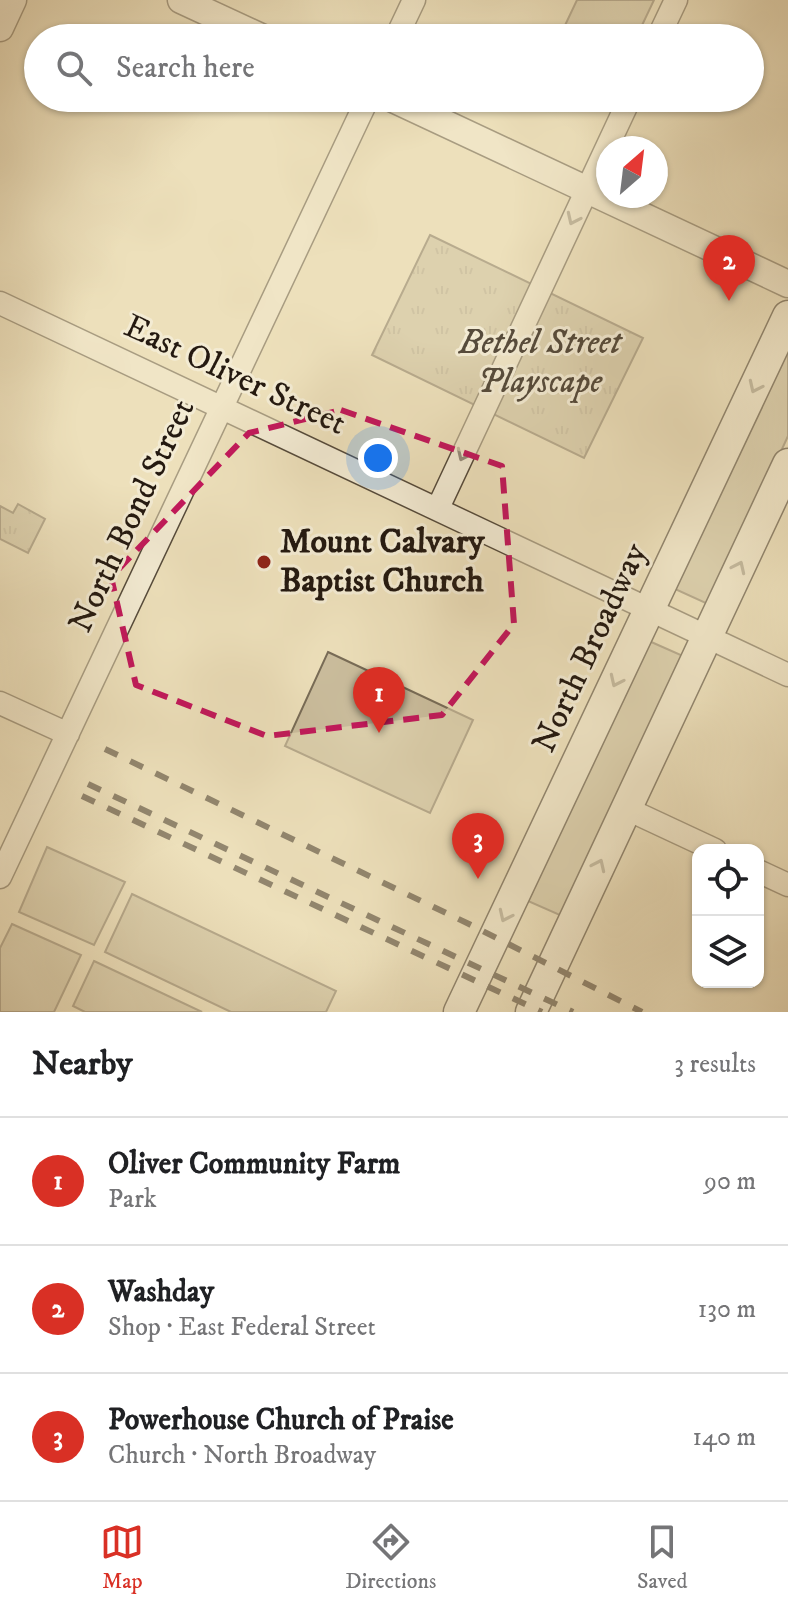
<!DOCTYPE html>
<html lang="en">
<head>
<meta charset="utf-8">
<style>
  body { margin:0; font-family:"IM FELL DW Pica",serif; background:#f2f2f2; color:#202124 }
  .controls { position:absolute; right:24px; bottom:24px; display:grid; overflow:hidden; border-radius:16px; box-shadow:0 2px 6px #0004 }
  .controls button { width:72px; height:72px; display:grid; place-items:center; padding:0; border:0; border-bottom:2px solid #e0e0e0; background:#fff; color:#202124; font:40px sans-serif }
  .compass { position:absolute; left:596px; top:136px; width:72px; height:72px; border-radius:50%; background:#fff; box-shadow:0 2px 6px #0004; rotate:28deg }
  .you { position:absolute; left:378px; top:458px; width:28px; height:28px; margin:-20px; border:6px solid #fff; border-radius:50%; background:#1a73e8; box-shadow:0 0 0 12px #1a73e833 }
  .badge { display:grid; place-items:center; width:52px; height:52px; border-radius:50%; background:#d93025; color:#fff; font-size:26px; font-weight:700 }
  .pin { position:absolute; translate:-50% -66px; filter:drop-shadow(0 2px 4px #0008) }
  .pin::after { content:''; position:absolute; top:42px; width:28px; height:24px; background:inherit; clip-path:polygon(0 0,100% 0,50% 100%) }
  .list { margin:0; padding:0; list-style:none }
  h2 { display:flex; justify-content:space-between; align-items:center; height:104px; margin:0; padding:0 32px; font-size:34px }
  h2 small { font-size:26px; font-weight:400; color:#757577 }
  .list li { display:grid; grid-template-columns:52px 1fr auto; gap:24px; align-items:center; box-sizing:border-box; height:128px; padding:0 32px; border-top:2px solid #e0e0e0 }
  .list b { display:block; font-size:30px; white-space:nowrap }
  .list p { margin:0; font-size:26px; white-space:nowrap; color:#757577 }
  .list em { font-size:26px; font-style:normal; color:#757577 }
  .icon { flex:none; width:44px; height:44px; fill:none; stroke:currentColor; stroke-width:2; stroke-linecap:round; stroke-linejoin:round }
  .map { position:relative; flex:none; width:788px; height:1012px; overflow:hidden }
  .search { position:absolute; background:#fff; box-shadow:0 2px 6px #0004; left:24px; right:24px; top:24px; height:88px; display:flex; align-items:center; gap:20px; box-sizing:border-box; padding:0 28px; border-radius:44px; color:#757577; font-size:30px }
  .sheet { height:488px; background:#fff }
  nav { display:flex; justify-content:space-around; align-items:center; box-sizing:border-box; height:112px; border-top:2px solid #e0e0e0; background:#fff; font-size:22px; color:#757577 }
  nav a { display:grid; justify-items:center; gap:4px }
  nav .on { color:#d93025 }
  .map>svg:first-child { display:block }
  .green { fill:#cbbe9e; stroke:#786c57; stroke-width:2 }
  .park { fill:url(#park-tufts); stroke:#786c57; stroke-width:2 }
  .lines { fill:none; stroke-linecap:round; stroke-linejoin:round }
  .minor-casing { stroke:#564b3b; stroke-width:25 }
  .tertiary-casing { stroke:#564b3b; stroke-width:29 }
  .secondary-casing { stroke:#241910; stroke-width:33 }
  .minor { stroke:#f3ebd3; stroke-width:22 }
  .tertiary { stroke:#f3ebd3; stroke-width:26 }
  .secondary { stroke:#f3ebd3; stroke-width:30 }
  .rail { stroke:#241910; stroke-width:6; stroke-dasharray:14 14; stroke-linecap:butt }
  .oneway { stroke:#968c7b }
  .marked { fill:none; stroke:#c2185b; stroke-width:6; stroke-dasharray:16 10; stroke-linejoin:round }
  .poi-dot { fill:#8f2418; stroke:#f3ebd3; stroke-width:3 }
  .labels { text-anchor:middle; dominant-baseline:central; stroke-width:6; stroke-linejoin:round; paint-order:stroke }
  .park-label { font-size:34px; font-style:italic; fill:#564b3b; stroke:#f3ebd3 }
  .street-label { font-size:34px; fill:#241910; stroke:#f3ebd3 }
  .poi-label { font-size:34px; font-weight:bold; fill:#241910; stroke:#f3ebd3; text-anchor:start }
</style>
</head>
<body>
<div class="map">
<svg width="788" height="1012" viewBox="0 0 788 1012">
  <defs>
    <pattern id="park-tufts" width="24" height="20" patternUnits="userSpaceOnUse" patternTransform="scale(2)"><rect width="24" height="20" fill="#cbbe9e"/><path d="M3 7l-1-3M5 7V3M7 7l1-3M15 17l-1-3M17 17v-4M19 17l1-3" fill="none" stroke="#aea387"/></pattern>
  </defs>
  <rect width="100%" height="100%" fill="#ede0bb"/>
  <filter id="stains"><feTurbulence type="fractalNoise" baseFrequency=".0025" numOctaves="4"/><feColorMatrix values="0 0 0 0 .2 0 0 0 0 .09 0 0 0 0 .02 0 0 0 .5 -.17"/></filter>
  <radialGradient id="worn" r=".72"><stop offset=".6" stop-color="#630" stop-opacity="0"/><stop offset="1" stop-color="#630" stop-opacity=".3"/></radialGradient>
  <path class="green" d="M577,0H654L636,38H559Z
    M788,346V436L710,605L675,589Z
    M649,641L683,656L562,916L528,901Z
    M328,652L473,720L430,813L285,746Z
    M47,847L125,882L94,945L19,912Z
    M132,894L336,991L326,1012H231L105,952Z
    M12,924L81,955L54,1012H0V948Z
    M94,961L202,1012H85L73,1006Z"/>
  <path class="park" d="M430,235L643,338L584,458L372,355Z
    M18,504L45,519L28,553L0,539V506L13,513Z"/>
  <g class="lines">
    <g class="minor-casing">
      <path id="minor" d="M396,38L414,0
        M658,38L676,0
        M0,303L788,675
        M438,508L630,98
        M0,703L68,734
        M625,808L715,850
        M758,871L788,885
        M0,877L368,98"/>
    </g>
    <g class="tertiary-casing">
      <path id="tertiary" d="M181,0L263,38
        M0,28L13,0
        M391,98L788,284"/>
    </g>
    <g class="secondary-casing">
      <path id="secondary" d="M459,1012L788,316
        M531,1012L788,464"/>
    </g>
    <use href="#minor" class="minor"/>
    <use href="#tertiary" class="tertiary"/>
    <use href="#secondary" class="secondary"/>
    <path class="rail" d="M105,749L469,924L642,1012
      M88,784L573,1012
      M82,796L542,1012"/>
  </g>
  <defs><path id="oneway-chevron" d="M-2-3.5L2.5 0L-2 3.5" fill="none" stroke-width="1.6" stroke-linecap="round" stroke-linejoin="round" transform="scale(2)"/></defs>
  <g class="oneway">
    <use href="#oneway-chevron" transform="translate(573 219) rotate(115)"/>
    <use href="#oneway-chevron" transform="translate(755 387) rotate(115)"/>
    <use href="#oneway-chevron" transform="translate(463 455) rotate(115)"/>
    <use href="#oneway-chevron" transform="translate(739 567) rotate(-65)"/>
    <use href="#oneway-chevron" transform="translate(616 681) rotate(115)"/>
    <use href="#oneway-chevron" transform="translate(599 865) rotate(-65)"/>
    <use href="#oneway-chevron" transform="translate(505 916) rotate(115)"/>
  </g>
  <path d="M0 0H788V1012H0ZM341,410L502,466L514,624L442,715L267,736L136,685L111,577L249,433Z" fill="#ede0bb" fill-opacity=".55" fill-rule="evenodd"/>
  <path class="marked" d="M341,410L502,466L514,624L442,715L267,736L136,685L111,577L249,433Z"/>
  <circle class="poi-dot" cx="264" cy="562" r="8"/>
  <g class="labels">
    <g class="park-label">
      <text x="540" y="343">Bethel Street<tspan x="540" dy="39">Playscape</tspan></text>
    </g>
    <g class="street-label">
      <text transform="translate(235 375) rotate(25)">East Oliver Street</text>
      <text transform="translate(132 516) rotate(-65)">North Bond Street</text>
      <text transform="translate(590 648) rotate(-65)">North Broadway</text>
    </g>
    <g class="poi-label">
      <text x="280" y="542">Mount Calvary<tspan x="280" dy="39">Baptist Church</tspan></text>
    </g>
  </g>
  <rect width="100%" height="100%" filter="url(#stains)"/>
  <rect width="100%" height="100%" fill="url(#worn)"/>
</svg>
<div class="controls">
<button><svg class="icon" aria-label="locate" viewBox="0 0 24 24"><circle cx="12" cy="12" r="6"/><path d="M12 2v4M12 18v4M2 12h4M18 12h4"/></svg></button>
<button><svg class="icon" aria-label="layers" viewBox="0 0 24 24"><path d="M12 4l9 5-9 5-9-5zM3 14l9 5 9-5"/></svg></button>
</div>
<svg class="compass" viewBox="-18 -18 36 36"><path d="M0-13l5 13h-10z" fill="#e53935"/><path d="M0 13l5-13h-10z" fill="#757577"/></svg>
<div class="you"></div>
<div class="pin badge" style="left:379px;top:733px">1</div>
<div class="pin badge" style="left:729px;top:301px">2</div>
<div class="pin badge" style="left:478px;top:879px">3</div>
<div class="search"><svg class="icon" aria-label="search" viewBox="0 0 24 24"><circle cx="10" cy="10" r="6"/><path d="M15 15l6 6"/></svg>Search here</div>
</div>
<section class="sheet">
<h2>Nearby<small>3 results</small></h2>
<ul class="list">
<li><span class="badge">1</span><div><b>Oliver Community Farm</b><p>Park</p></div><em>90 m</em></li>
<li><span class="badge">2</span><div><b>Washday</b><p>Shop · East Federal Street</p></div><em>130 m</em></li>
<li><span class="badge">3</span><div><b>Powerhouse Church of Praise</b><p>Church · North Broadway</p></div><em>140 m</em></li>
</ul>
</section>
<nav>
<a class="on"><svg class="icon" aria-label="map" viewBox="0 0 24 24"><path d="M3 6l6-2 6 2 6-2v14l-6 2-6-2-6 2zM9 4v14M15 6v14"/></svg>Map</a>
<a><svg class="icon" aria-label="directions" viewBox="0 0 24 24"><path d="M12 3l9 9-9 9-9-9zM9 14v-3h6M13 9l2 2-2 2"/></svg>Directions</a>
<a><svg class="icon" aria-label="saved" viewBox="0 0 24 24"><path d="M7 4h10v16l-5-4-5 4z"/></svg>Saved</a>
</nav>
</body>
</html>
